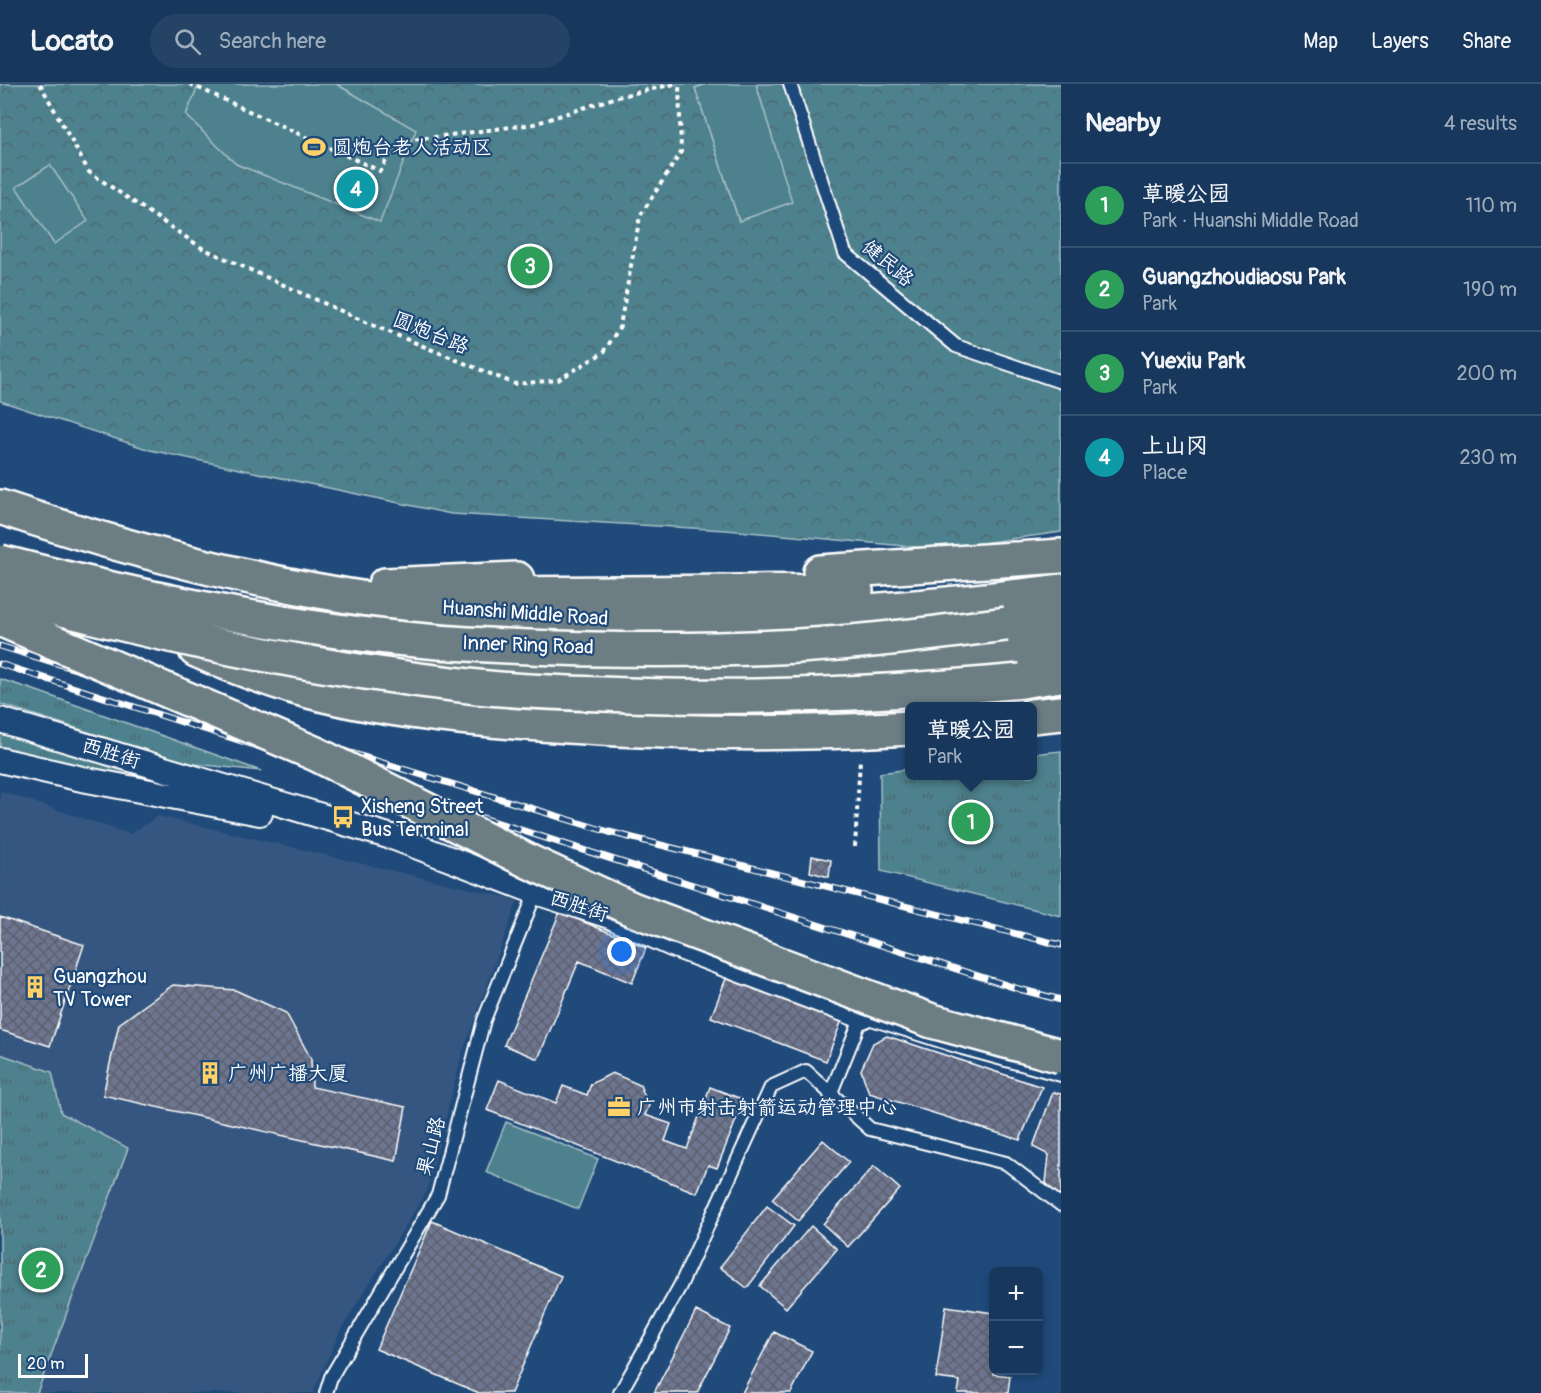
<!DOCTYPE html>
<html lang="en">
<head>
<meta charset="utf-8">
<style>
  body { margin:0; font-family:Pangolin,"LXGW WenKai TC",sans-serif; background:#244365; color:#f1f3f6 }
  .controls { position:absolute; right:18px; bottom:18px; display:grid; overflow:hidden; border-radius:9px; box-shadow:0 3px 9px #0003 }
  .controls button { width:54px; height:54px; display:grid; place-items:center; padding:0; border:0; border-bottom:2px solid #365272; background:#17385c; color:#f1f3f6; font:30px sans-serif }
  .scale { position:absolute; left:18px; bottom:15px; width:70px; box-sizing:border-box; padding-left:6px; border:3px solid #fff; border-top:0; font-size:16px; line-height:21px; white-space:nowrap; color:#fff; -webkit-text-stroke:4px #1f4a7a; paint-order:stroke }
  .you { position:absolute; left:622px; top:868px; width:21px; height:21px; margin:-15px; border:4px solid #fff; border-radius:50%; background:#1a73e8; box-shadow:0 0 0 9px #1a73e833 }
  .badge { display:grid; place-items:center; width:39px; height:39px; border-radius:50%; background:#ffd166; color:#fff; font-size:20px; font-weight:700 }
  .pin { position:absolute; translate:-50% -50%; border:3px solid #fff; box-shadow:0 2px 6px #0006 }
  .popup { position:absolute; left:905px; top:618px; width:132px; height:78px; box-sizing:border-box; display:grid; place-content:center; border-radius:9px; background:#17385c; filter:drop-shadow(0 2px 4px #0005); font-size:20px; white-space:nowrap; color:#9eacbb }
  .popup b { font-size:22px; color:#f1f3f6 }
  .popup::after { content:''; position:absolute; left:50%; top:100%; margin-left:-12px; border:12px solid transparent; border-top-color:#17385c }
  .list { margin:0; padding:0; list-style:none }
  h2 { display:flex; justify-content:space-between; align-items:center; height:78px; margin:0; padding:0 24px; font-size:26px }
  h2 small { font-size:20px; font-weight:400; color:#9eacbb }
  .list li { display:grid; grid-template-columns:39px 1fr auto; gap:18px; align-items:center; box-sizing:border-box; height:84px; padding:0 24px; border-top:2px solid #365272 }
  .list b { display:block; font-size:22px; white-space:nowrap }
  .list p { margin:0; font-size:20px; white-space:nowrap; color:#9eacbb }
  .list em { font-size:20px; font-style:normal; color:#9eacbb }
  .icon { flex:none; width:33px; height:33px; fill:none; stroke:currentColor; stroke-width:2; stroke-linecap:round; stroke-linejoin:round }
  .map { position:relative; flex:none; width:1061px; height:1309px; overflow:hidden }
  header { display:flex; align-items:center; gap:36px; box-sizing:border-box; height:84px; padding:0 30px; background:#17385c; border-bottom:2px solid #365272 }
  header strong { font-size:28px }
  nav { display:flex; gap:33px; margin-inline-start:auto; font-size:21px }
  .search { width:420px; height:54px; background:#244365; display:flex; align-items:center; gap:15px; box-sizing:border-box; padding:0 21px; border-radius:33px; color:#9eacbb; font-size:22px }
  main { display:flex }
  aside { flex:1; background:#17385c }
  .map>svg:first-child { display:block }
  .built { fill:#365780 }
  .grass { fill:url(#grass-tufts); stroke:#a6c0c6; stroke-width:1.5 }
  .forest { fill:url(#forest-crowns); stroke:#a6c0c6; stroke-width:1.5 }
  .pitch { fill:#4e818d; stroke:#a6c0c6; stroke-width:1.5 }
  .building { fill:url(#building-cross-hatch); stroke:#fff; stroke-width:1.5 }
  .lines { fill:none; stroke-linecap:round; stroke-linejoin:round }
  .service-casing { stroke:#fff; stroke-width:16 }
  .minor-casing { stroke:#fff; stroke-width:28 }
  .trunk-casing { stroke:#fff; stroke-width:38 }
  .path { stroke:#fff; stroke-width:4; stroke-dasharray:4.5 4.5; stroke-linecap:butt }
  .service { stroke:#1f4a7a; stroke-width:12 }
  .minor { stroke:#1f4a7a; stroke-width:24 }
  .trunk { stroke:#6c7e84; stroke-width:33 }
  .rail-casing { stroke:#fff; stroke-width:7 }
  .rail { stroke:#1f4a7a; stroke-width:4.5; stroke-dasharray:14; stroke-linecap:butt }
  .trunk-bridge-casing { stroke:#fff; stroke-width:38; stroke-linecap:butt }
  .trunk-bridge { stroke:#6c7e84; stroke-width:33 }
  .labels { text-anchor:middle; dominant-baseline:central; stroke-width:4.5; stroke-linejoin:round; paint-order:stroke }
  .poi-label { font-size:20px; fill:#fff; stroke:#1f4a7a; text-anchor:start }
  .street-label { font-size:20px; fill:#fff; stroke:#1f4a7a }
</style>
</head>
<body>
<header>
<strong>Locato</strong>
<div class="search"><svg class="icon" aria-label="search" viewBox="0 0 24 24"><circle cx="10" cy="10" r="6"/><path d="M15 15l6 6"/></svg>Search here</div>
<nav><a>Map</a><a>Layers</a><a>Share</a></nav>
</header>
<main>
<div class="map">
<svg width="1061" height="1309" viewBox="0 0 1061 1309">
  <defs>
    <pattern id="grass-tufts" width="24" height="20" patternUnits="userSpaceOnUse" patternTransform="scale(1.5)"><rect width="24" height="20" fill="#4e818d"/><path d="M3 7l-1-3M5 7V3M7 7l1-3M15 17l-1-3M17 17v-4M19 17l1-3" fill="none" stroke="#4d6970"/></pattern>
    <pattern id="forest-crowns" width="20" height="18" patternUnits="userSpaceOnUse" patternTransform="scale(1.5)"><rect width="20" height="18" fill="#4e818d"/><path d="M2 6a3 3 0 1 1 6 0M12 15a3 3 0 1 1 6 0" fill="none" stroke="#4d6970"/></pattern>
    <pattern id="building-cross-hatch" width="8" height="8" patternUnits="userSpaceOnUse" patternTransform="scale(1.5)"><rect width="8" height="8" fill="#6d758f"/><path d="M0 0l8 8M0 8l8-8" fill="none" stroke="#5c606e"/></pattern>
  </defs>
  <rect width="100%" height="100%" fill="#1f4a7a"/>
  <filter id="ink" filterUnits="userSpaceOnUse"><feTurbulence type="fractalNoise" baseFrequency=".0167" numOctaves="2"/><feDisplacementMap in="SourceGraphic" scale="12" xChannelSelector="R" yChannelSelector="G"/><feConvolveMatrix kernelMatrix="1 2 1 2 8 2 1 2 1" color-interpolation-filters="sRGB"/></filter>
  <g filter="url(#ink)">
    <path class="built" d="M0,707L130,750L158,732L518,816L462,970L427,1107L340,1247L313,1309H37L128,1064L61,1029L51,988L0,970Z"/>
    <path class="grass" d="M0,595L34,606L261,687L186,679L0,620Z
      M0,642L179,695L172,705L0,668Z
      M1061,667V832L881,787L880,689L909,685L910,692H1032L1033,670Z
      M0,970L52,988L61,1029L128,1064L37,1309H0Z"/>
    <path class="forest" d="M0,0H199L186,31L416,47L336,0H707L695,4L739,137L791,118L756,0H1061V448L938,465L726,446L451,430L150,366L0,317Z"/>
    <path class="pitch" d="M199,0H336L416,46L380,138L236,80L186,31Z
      M707,0H756L792,118L739,137L695,4Z
      M50,81L88,137L54,160L16,103Z
      M506,1038L598,1075L578,1125L486,1088Z"/>
    <path class="building" d="M812,772L831,776L829,793L810,788Z
      M560,828L646,864L632,899L579,877L538,975L504,961Z
      M0,833L84,861L50,962L0,946Z
      M729,887L844,931L826,977L711,933Z
      M173,901L235,906L286,929L311,975L312,1003L406,1023L396,1077L103,1011L119,940Z
      M887,952L1042,1003L1020,1056L869,1009L861,986L873,959Z
      M612,989L640,1001L649,1022L645,1031L671,1040L665,1057L687,1065L710,1003L744,1016L717,1084L708,1081L697,1109L487,1026L499,996L556,1019L563,1002L587,1011L591,1000Z
      M1053,1008L1061,1010V1115L1046,1099L1049,1071L1033,1063Z
      M823,1056L849,1078L798,1137L772,1115Z
      M874,1082L900,1105L848,1163L823,1140Z
      M767,1122L794,1142L747,1204L720,1183Z
      M432,1137L561,1192L511,1309H479L376,1265Z
      M811,1142L837,1165L786,1224L760,1202Z
      M946,1222L993,1229V1290L1010,1292L1008,1309H958L960,1297L936,1294Z
      M696,1227L730,1244L697,1309H654Z
      M774,1248L812,1267L791,1309H742Z"/>
    <g class="lines">
      <g class="service-casing">
        <path id="service" d="M790,0L845,169L956,262L1061,298
          M830,1011L862,932L962,964L1061,991
          M326,1309L331,1293L438,1111L484,936L536,808
          M620,1309L680,1202L771,1003L806,987L870,1045L1006,1079L1061,1121"/>
      </g>
      <g class="minor-casing">
        <path id="minor" d="M0,636L395,754L536,808L610,832L672,860L862,932
          M0,676L82,695L260,729"/>
      </g>
      <g class="trunk-casing">
        <path id="trunk" d="M0,423C187,486 384,530 581,535C742,540 902,527 1061,507
          M820,488L1061,472
          M385,501L517,495
          M490,510L856,507
          M1006,540L1061,532
          M224,541C496,615 785,600 1061,564
          M196,566C227,580 261,593 294,603C380,628 479,636 568,642C683,650 795,651 910,644
          M1021,597L1061,591
          M1032,632L1061,629"/>
      </g>
      <path class="path" d="M40,0L89,88L202,164L372,241L515,300L558,296L604,268L620,242L640,132L681,68L679,0
        M190,0L380,87L397,58L534,40L617,13L674,0
        M855,763L860,675"/>
      <use href="#service" class="service"/>
      <use href="#minor" class="minor"/>
      <use href="#trunk" class="trunk"/>
      <g class="rail-casing">
        <path id="rail" d="M0,562L609,748L1061,861
          M0,580L1019,905L1061,916"/>
      </g>
      <use href="#rail" class="rail"/>
      <g class="trunk-bridge-casing">
        <path id="trunk-bridge" d="M0,478C153,517 309,550 467,560C576,566 688,568 798,562C867,558 937,549 1006,540
          M0,508C157,552 315,585 477,603C519,607 560,609 602,610C742,616 881,610 1021,597
          M0,535L316,670L530,778L632,825L932,937L1061,972"/>
      </g>
      <use href="#trunk-bridge" class="trunk-bridge"/>
    </g>
  </g>
  <defs>
    <g id="stadium-bare" transform="scale(1.8)"><path d="M0-5a6.5 5 0 1 0 0 10a6.5 5 0 1 0 0-10ZM-3.5-1.8h7v3.6h-7Z" fill="#ffd166" stroke="#1f4a7a" stroke-width="2.5" paint-order="stroke"/></g>
    <g id="bus-bare" transform="scale(1.8)"><path d="M-5-6H5V4H4V6H2V4H-2V6H-4V4H-5ZM-3.5-4V0h7V-4ZM-3.5 1.2v1.5H-2V1.2ZM2 1.2v1.5H3.5V1.2Z" fill="#ffd166" stroke="#1f4a7a" stroke-width="2.5" paint-order="stroke"/></g>
    <g id="building-bare" transform="scale(1.8)"><path d="M-4-6H4V6H1V3H-1V6H-4ZM-2.5-4.3h1.7v1.8h-1.7ZM.8-4.3h1.7v1.8H.8ZM-2.5-1h1.7V.8h-1.7ZM.8-1h1.7V.8H.8Z" fill="#ffd166" stroke="#1f4a7a" stroke-width="2.5" paint-order="stroke"/></g>
    <g id="office-bare" transform="scale(1.8)"><path d="M-6-3h4V-5.5h4V-3h4V5H-6ZM-1-4.5V-3h2v-1.5ZM-6 0V1H6V0Z" fill="#ffd166" stroke="#1f4a7a" stroke-width="2.5" paint-order="stroke"/></g>
  </defs>
  <g fill-rule="evenodd">
    <use href="#stadium-bare" x="314" y="63"/>
    <use href="#bus-bare" x="343" y="733"/>
    <use href="#building-bare" x="35" y="903"/>
    <use href="#building-bare" x="210" y="989"/>
    <use href="#office-bare" x="619" y="1023"/>
  </g>
  <g class="labels">
    <g class="poi-label">
      <text x="332" y="63">圆炮台老人活动区</text>
      <text x="361" y="722">Xisheng Street<tspan x="361" dy="23">Bus Terminal</tspan></text>
      <text x="53" y="892">Guangzhou<tspan x="53" dy="23">TV Tower</tspan></text>
      <text x="228" y="989">广州广播大厦</text>
      <text x="637" y="1023">广州市射击射箭运动管理中心</text>
    </g>
    <g class="street-label">
      <text transform="translate(888 179) rotate(40)">健民路</text>
      <text transform="translate(431 249) rotate(22)">圆炮台路</text>
      <text transform="translate(525 529) rotate(4)">Huanshi Middle Road</text>
      <text transform="translate(528 561) rotate(2)">Inner Ring Road</text>
      <text transform="translate(111 669) rotate(17)">西胜街</text>
      <text transform="translate(579 822) rotate(18)">西胜街</text>
      <text transform="translate(431 1062) rotate(-75)">果山路</text>
    </g>
  </g>
</svg>
<div class="controls">
<button>+</button>
<button>−</button>
</div>
<div class="scale">20 m</div>
<div class="you"></div>
<div class="pin badge" style="left:971px;top:738px;background:#2e9e5b">1</div>
<div class="popup"><b>草暖公园</b>Park</div>
<div class="pin badge" style="left:41px;top:1186px;background:#2e9e5b">2</div>
<div class="pin badge" style="left:530px;top:182px;background:#2e9e5b">3</div>
<div class="pin badge" style="left:356px;top:105px;background:#0f9aa8">4</div>
</div>
<aside>
<h2>Nearby<small>4 results</small></h2>
<ul class="list">
<li><span class="badge" style="background:#2e9e5b">1</span><div><b>草暖公园</b><p>Park · Huanshi Middle Road</p></div><em>110 m</em></li>
<li><span class="badge" style="background:#2e9e5b">2</span><div><b>Guangzhoudiaosu Park</b><p>Park</p></div><em>190 m</em></li>
<li><span class="badge" style="background:#2e9e5b">3</span><div><b>Yuexiu Park</b><p>Park</p></div><em>200 m</em></li>
<li><span class="badge" style="background:#0f9aa8">4</span><div><b>上山冈</b><p>Place</p></div><em>230 m</em></li>
</ul>
</aside>
</main>
</body>
</html>
